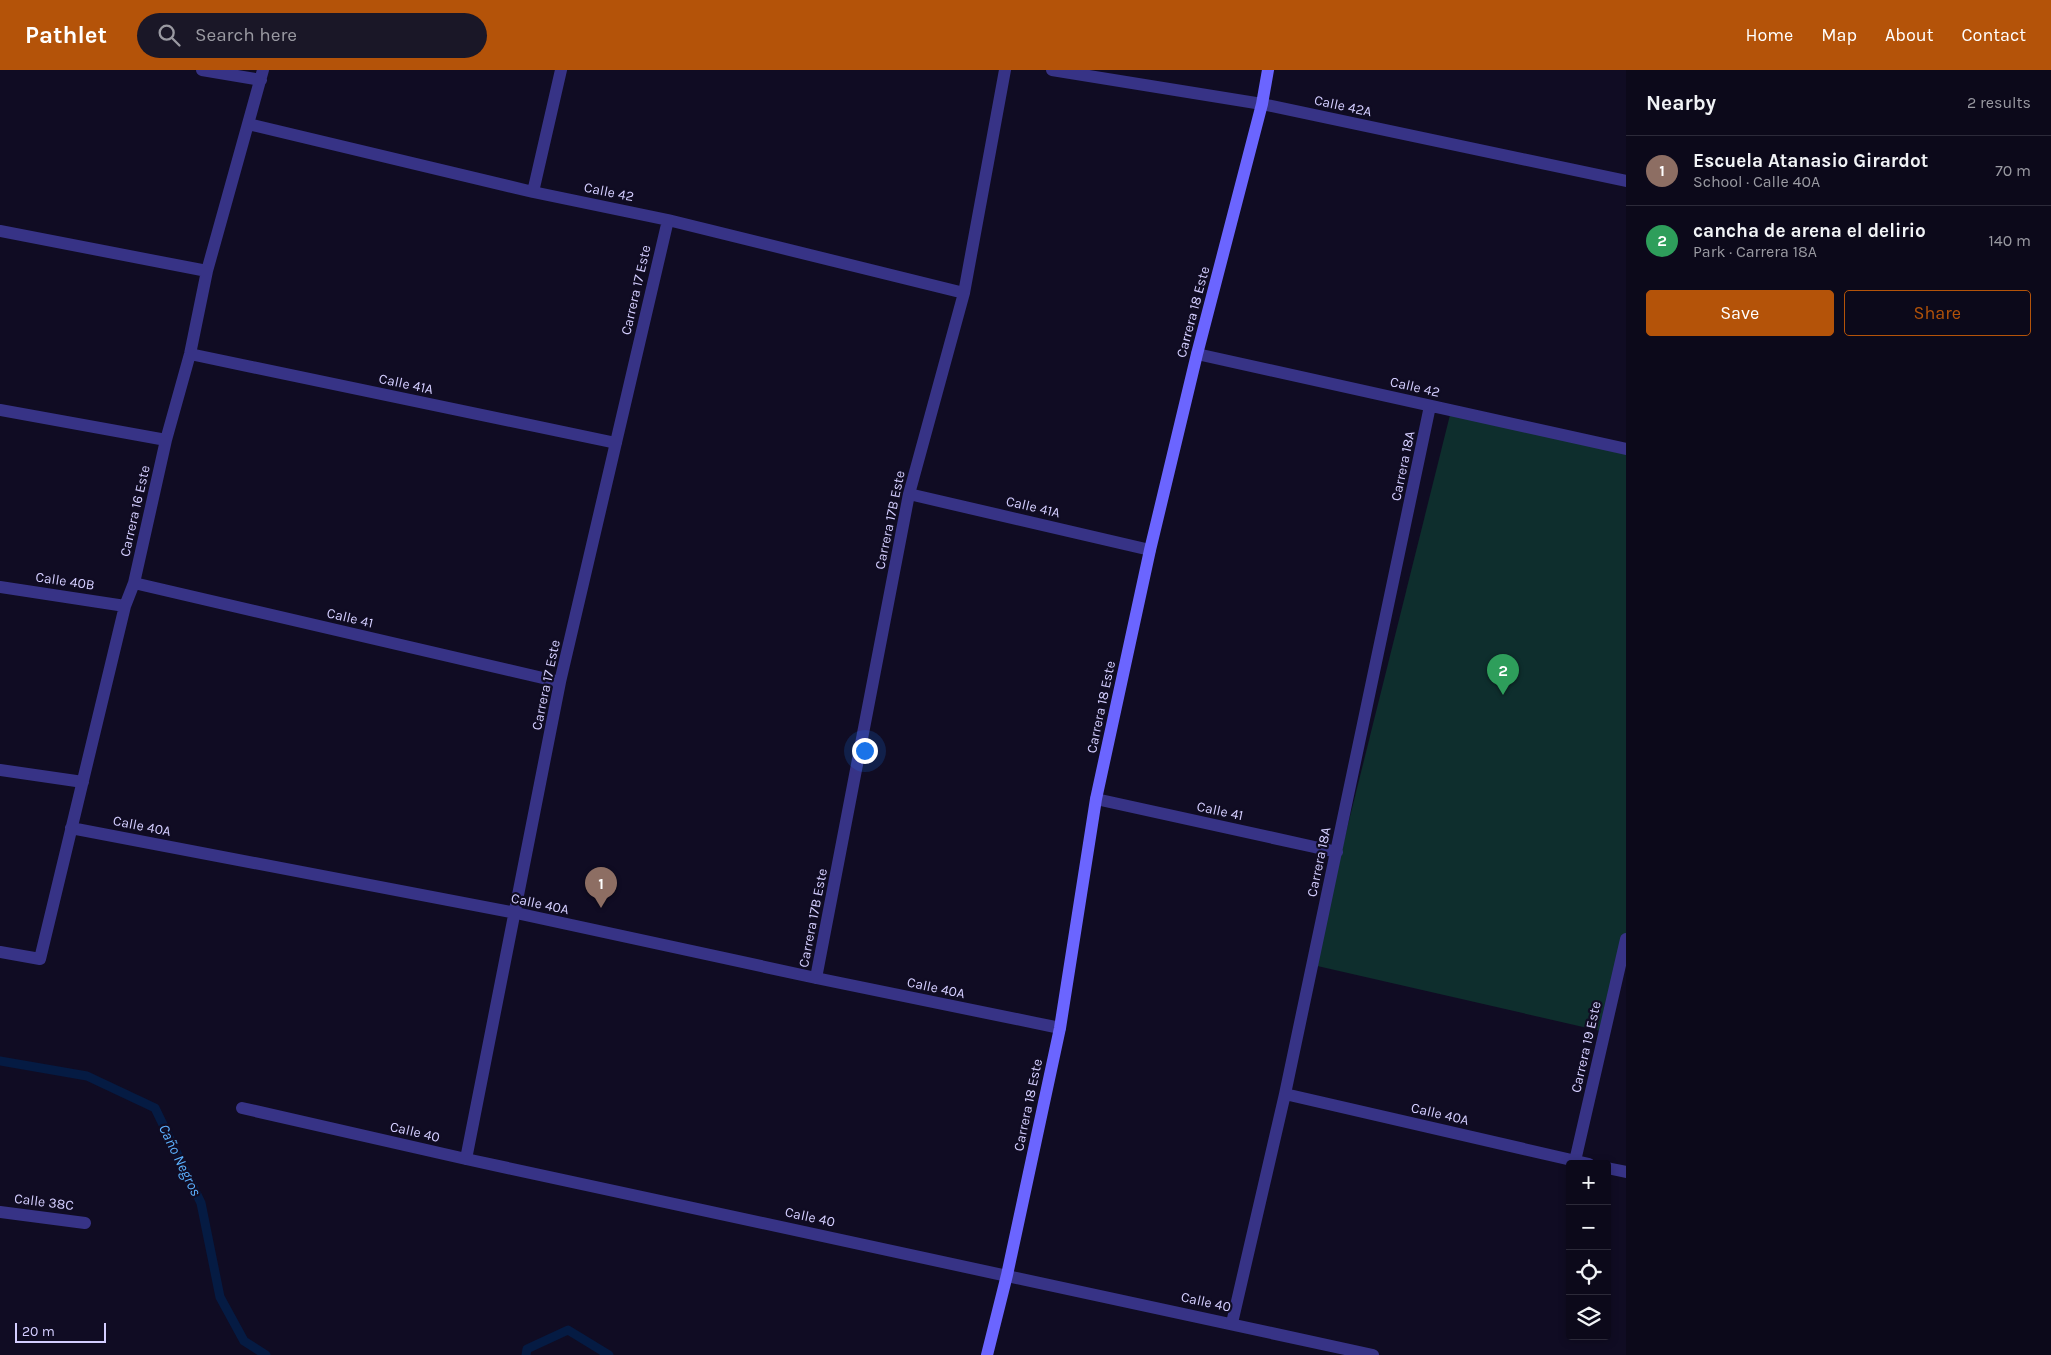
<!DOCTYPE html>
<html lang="en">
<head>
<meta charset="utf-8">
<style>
  body { margin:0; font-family:Karla,sans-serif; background:#1a1727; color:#f1f3f6 }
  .controls { position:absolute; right:15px; bottom:15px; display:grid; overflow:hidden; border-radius:5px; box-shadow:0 2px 8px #0003 }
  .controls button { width:45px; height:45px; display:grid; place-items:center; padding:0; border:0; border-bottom:1px solid #2c2a39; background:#0c091a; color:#f1f3f6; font:25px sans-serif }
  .scale { position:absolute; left:15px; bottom:12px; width:91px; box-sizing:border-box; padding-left:5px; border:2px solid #d4ceff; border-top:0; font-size:14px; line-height:18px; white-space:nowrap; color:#d4ceff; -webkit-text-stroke:4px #100c23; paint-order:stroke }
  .you { position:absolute; left:864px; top:680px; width:18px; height:18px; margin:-12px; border:4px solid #fff; border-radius:50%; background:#1a73e8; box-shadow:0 0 0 8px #1a73e833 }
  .badge { display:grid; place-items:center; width:32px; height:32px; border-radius:50%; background:#b45309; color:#fff; font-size:16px; font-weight:700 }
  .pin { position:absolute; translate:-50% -41px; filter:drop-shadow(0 1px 2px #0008) }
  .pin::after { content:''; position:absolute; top:26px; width:18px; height:15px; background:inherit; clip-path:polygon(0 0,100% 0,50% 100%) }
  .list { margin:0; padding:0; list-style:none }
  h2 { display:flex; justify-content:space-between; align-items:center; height:65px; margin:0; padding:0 20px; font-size:21px }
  h2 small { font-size:16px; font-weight:400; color:#9a9aa2 }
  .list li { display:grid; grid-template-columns:32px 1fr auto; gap:15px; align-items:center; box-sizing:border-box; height:70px; padding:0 20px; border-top:1px solid #2c2a39 }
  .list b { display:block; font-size:19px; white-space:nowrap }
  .list p { margin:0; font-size:16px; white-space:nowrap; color:#9a9aa2 }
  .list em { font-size:16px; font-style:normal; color:#9a9aa2 }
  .actions { display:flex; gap:10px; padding:15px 20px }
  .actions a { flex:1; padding:11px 0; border:1px solid #b45309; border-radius:5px; text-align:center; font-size:18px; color:#b45309 }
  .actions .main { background:#b45309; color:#fff }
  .icon { flex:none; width:28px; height:28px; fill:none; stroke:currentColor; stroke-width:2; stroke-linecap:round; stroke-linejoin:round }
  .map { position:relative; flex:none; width:1626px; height:1285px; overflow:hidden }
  header { display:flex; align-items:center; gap:30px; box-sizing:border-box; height:70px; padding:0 25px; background:#b45309; color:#fff }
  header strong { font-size:24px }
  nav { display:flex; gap:28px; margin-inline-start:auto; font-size:18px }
  .search { width:350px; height:45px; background:#1a1727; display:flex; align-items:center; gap:12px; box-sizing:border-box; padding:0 18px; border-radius:28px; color:#9a9aa2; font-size:19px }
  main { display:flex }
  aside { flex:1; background:#0c091a }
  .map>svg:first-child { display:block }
  .green { fill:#0e2e2d }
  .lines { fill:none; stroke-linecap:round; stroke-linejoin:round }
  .stream { stroke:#051b43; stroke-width:9 }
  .street { stroke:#373386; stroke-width:12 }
  .secondary { stroke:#6b65ff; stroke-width:12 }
  .labels { text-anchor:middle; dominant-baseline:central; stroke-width:4.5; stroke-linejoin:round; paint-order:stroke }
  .street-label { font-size:14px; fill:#d4ceff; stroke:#100c23 }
  .water-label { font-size:15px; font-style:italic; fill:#5cb1ff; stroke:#100c23 }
</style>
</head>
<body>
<header>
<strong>Pathlet</strong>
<div class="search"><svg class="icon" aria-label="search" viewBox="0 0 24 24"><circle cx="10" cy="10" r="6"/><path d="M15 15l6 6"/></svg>Search here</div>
<nav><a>Home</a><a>Map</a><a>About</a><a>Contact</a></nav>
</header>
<main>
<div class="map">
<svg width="1626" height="1285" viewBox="0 0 1626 1285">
  <rect width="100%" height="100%" fill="#100c23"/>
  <path class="green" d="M1451,341L1626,379V870L1605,962L1313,895Z"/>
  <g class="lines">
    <path class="stream" d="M0,991L87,1006L155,1038L201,1133L220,1227L244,1271L266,1285
      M526,1285L527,1279L568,1260L609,1285"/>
    <path class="street" d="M202,0L261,10
      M1052,0L1262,34L1626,111
      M248,54L533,122L668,150L964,223
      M533,122L561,0
      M0,161L207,201
      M190,284L616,373
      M1197,284L1626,379
      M0,340L166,370
      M909,424L1150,480
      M134,513L560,612
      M0,517L125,536
      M0,700L83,712
      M1096,729L1337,782
      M71,758L516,843L816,908L1060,958
      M0,882L40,889L125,536L134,513L166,370L190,284L207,201L263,0
      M816,908L909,424L964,223L1005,0
      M1285,1024L1589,1094
      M242,1038L466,1089L1373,1285
      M466,1089L560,612L668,150
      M1575,1091L1626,869
      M1607,1098L1626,1102
      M0,1142L85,1153
      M1232,1253L1285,1024L1430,336"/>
    <path class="secondary" d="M987,1285L1007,1205L1060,958L1096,729L1150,480L1197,284L1262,34L1268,0"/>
  </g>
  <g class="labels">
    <g class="street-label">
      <text transform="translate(1343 36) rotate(12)">Calle 42A</text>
      <text transform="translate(609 122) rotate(11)">Calle 42</text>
      <text transform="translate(636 220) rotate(-77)">Carrera 17 Este</text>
      <text transform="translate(1193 242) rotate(-75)">Carrera 18 Este</text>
      <text transform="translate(406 314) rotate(12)">Calle 41A</text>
      <text transform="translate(1415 317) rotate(13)">Calle 42</text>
      <text transform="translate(1403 396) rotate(-78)">Carrera 18A</text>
      <text transform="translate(1033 437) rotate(13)">Calle 41A</text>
      <text transform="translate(135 441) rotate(-77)">Carrera 16 Este</text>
      <text transform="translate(890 450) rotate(-78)">Carrera 17B Este</text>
      <text transform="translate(65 511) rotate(8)">Calle 40B</text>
      <text transform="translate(350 548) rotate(13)">Calle 41</text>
      <text transform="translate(546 615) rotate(-78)">Carrera 17 Este</text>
      <text transform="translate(1101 637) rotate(-78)">Carrera 18 Este</text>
      <text transform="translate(1220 741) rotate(12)">Calle 41</text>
      <text transform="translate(142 756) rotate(11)">Calle 40A</text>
      <text transform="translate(1319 792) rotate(-78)">Carrera 18A</text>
      <text transform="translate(540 834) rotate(12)">Calle 40A</text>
      <text transform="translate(813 848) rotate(-79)">Carrera 17B Este</text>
      <text transform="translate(936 918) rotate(12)">Calle 40A</text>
      <text transform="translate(1586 977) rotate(-77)">Carrera 19 Este</text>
      <text transform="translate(1028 1035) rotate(-78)">Carrera 18 Este</text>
      <text transform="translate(1440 1044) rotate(13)">Calle 40A</text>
      <text transform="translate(415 1062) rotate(13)">Calle 40</text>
      <text transform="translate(44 1132) rotate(7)">Calle 38C</text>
      <text transform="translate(810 1147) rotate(12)">Calle 40</text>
      <text transform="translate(1206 1232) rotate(12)">Calle 40</text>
    </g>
    <g class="water-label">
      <text transform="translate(180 1090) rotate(64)">Caño Negros</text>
    </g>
  </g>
</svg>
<div class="controls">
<button>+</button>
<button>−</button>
<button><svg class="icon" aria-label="locate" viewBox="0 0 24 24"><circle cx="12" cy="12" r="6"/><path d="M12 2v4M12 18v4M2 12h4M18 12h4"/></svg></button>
<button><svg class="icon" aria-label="layers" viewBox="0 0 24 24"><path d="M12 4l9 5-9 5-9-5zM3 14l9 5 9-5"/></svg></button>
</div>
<div class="scale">20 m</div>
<div class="you"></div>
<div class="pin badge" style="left:601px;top:838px;background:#8d6e63">1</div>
<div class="pin badge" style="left:1503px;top:625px;background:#2e9e5b">2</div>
</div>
<aside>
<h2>Nearby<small>2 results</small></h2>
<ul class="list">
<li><span class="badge" style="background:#8d6e63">1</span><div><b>Escuela Atanasio Girardot</b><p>School · Calle 40A</p></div><em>70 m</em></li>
<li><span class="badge" style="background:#2e9e5b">2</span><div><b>cancha de arena el delirio</b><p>Park · Carrera 18A</p></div><em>140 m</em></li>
</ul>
<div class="actions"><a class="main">Save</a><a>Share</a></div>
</aside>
</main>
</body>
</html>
